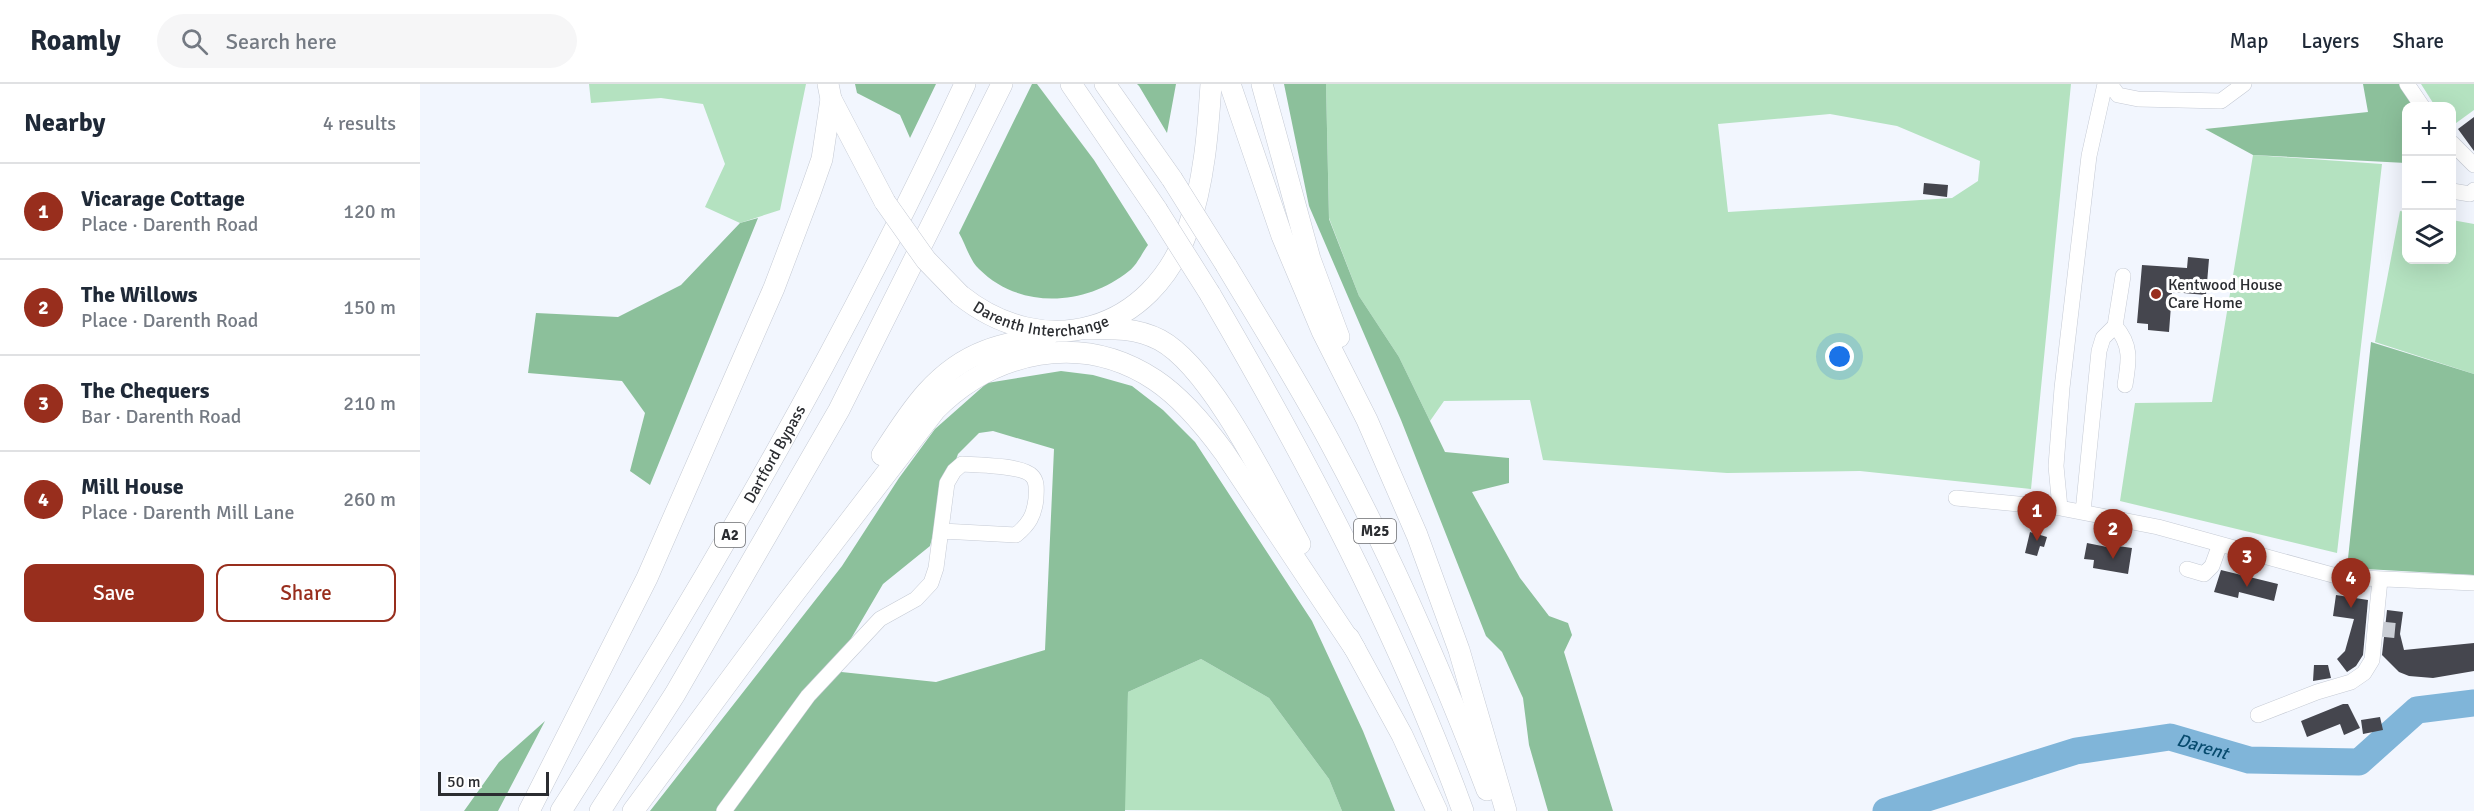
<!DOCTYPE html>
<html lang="en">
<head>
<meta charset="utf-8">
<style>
  body { margin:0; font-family:Signika,sans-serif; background:#f6f6f7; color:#1f2937 }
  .controls { position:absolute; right:18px; top:18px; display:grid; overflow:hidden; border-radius:12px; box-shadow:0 6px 24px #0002 }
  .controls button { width:54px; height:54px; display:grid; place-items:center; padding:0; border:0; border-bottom:2px solid #e0e1e3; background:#fff; color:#1f2937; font:30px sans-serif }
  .scale { position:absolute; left:18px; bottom:15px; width:111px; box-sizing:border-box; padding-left:6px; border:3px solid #2b2d31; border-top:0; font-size:16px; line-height:21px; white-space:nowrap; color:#2b2d31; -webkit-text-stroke:4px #fff; paint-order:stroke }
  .you { position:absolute; left:1420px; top:273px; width:21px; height:21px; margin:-15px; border:4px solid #fff; border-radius:50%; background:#1a73e8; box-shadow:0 0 0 9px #1a73e833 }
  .badge { display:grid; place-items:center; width:39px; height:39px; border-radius:50%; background:#982e1d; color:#fff; font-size:20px; font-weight:700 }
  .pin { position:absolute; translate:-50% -50px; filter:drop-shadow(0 2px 3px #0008) }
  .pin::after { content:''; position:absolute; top:32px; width:21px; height:18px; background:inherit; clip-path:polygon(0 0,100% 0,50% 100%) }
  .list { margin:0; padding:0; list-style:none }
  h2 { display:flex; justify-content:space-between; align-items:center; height:78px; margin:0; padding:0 24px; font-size:26px }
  h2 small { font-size:20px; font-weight:400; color:#747a83 }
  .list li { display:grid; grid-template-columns:39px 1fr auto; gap:18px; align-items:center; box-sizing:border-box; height:96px; padding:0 24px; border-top:2px solid #e0e1e3 }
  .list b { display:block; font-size:22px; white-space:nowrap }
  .list p { margin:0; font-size:20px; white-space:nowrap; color:#747a83 }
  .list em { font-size:20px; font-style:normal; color:#747a83 }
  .actions { display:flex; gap:12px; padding:18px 24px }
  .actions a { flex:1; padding:14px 0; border:2px solid #982e1d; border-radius:12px; text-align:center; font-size:21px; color:#982e1d }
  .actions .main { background:#982e1d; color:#fff }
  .icon { flex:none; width:33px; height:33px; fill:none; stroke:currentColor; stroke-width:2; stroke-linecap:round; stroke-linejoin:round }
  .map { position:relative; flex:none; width:2054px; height:727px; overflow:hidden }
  header { display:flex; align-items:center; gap:36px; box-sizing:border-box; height:84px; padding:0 30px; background:#fff; border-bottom:2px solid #e0e1e3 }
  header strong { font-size:28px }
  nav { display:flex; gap:33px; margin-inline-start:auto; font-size:21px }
  .search { width:420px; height:54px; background:#f6f6f7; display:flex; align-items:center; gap:15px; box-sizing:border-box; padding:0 21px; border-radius:33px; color:#747a83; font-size:22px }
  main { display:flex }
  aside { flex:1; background:#fff }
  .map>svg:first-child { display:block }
  .green { fill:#b4e2c0; fill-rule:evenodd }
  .forest { fill:#8cc09b; fill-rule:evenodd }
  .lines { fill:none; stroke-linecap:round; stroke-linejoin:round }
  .river { stroke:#80b5d9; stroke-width:27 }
  .building { fill:#45464e }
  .minor-tunnel { stroke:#caced5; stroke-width:15; stroke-dasharray:15 8; stroke-linecap:butt }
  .minor-casing { stroke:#c5cad4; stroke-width:16 }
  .highway-casing { stroke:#c5cad4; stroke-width:22 }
  .minor { stroke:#fff; stroke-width:15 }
  .highway { stroke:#fff; stroke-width:21 }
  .highway-bridge-casing { stroke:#c5cad4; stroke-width:22; stroke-linecap:butt }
  .highway-bridge { stroke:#fff; stroke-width:21 }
  .poi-dot { fill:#982e1d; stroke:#fff; stroke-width:2 }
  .labels { text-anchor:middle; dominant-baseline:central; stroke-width:6; stroke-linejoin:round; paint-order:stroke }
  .shield { fill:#fff; stroke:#6b6c6f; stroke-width:1.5 }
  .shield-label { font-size:15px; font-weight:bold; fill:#2b2d31 }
  .poi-label { font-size:16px; fill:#2b2d31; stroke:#fff; text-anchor:start }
  .street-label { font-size:16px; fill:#2b2d31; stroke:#fff }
  .water-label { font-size:18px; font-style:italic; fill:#074b6e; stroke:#fff }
</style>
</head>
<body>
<header>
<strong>Roamly</strong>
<div class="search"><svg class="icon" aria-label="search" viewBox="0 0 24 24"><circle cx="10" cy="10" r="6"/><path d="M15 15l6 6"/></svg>Search here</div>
<nav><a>Map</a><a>Layers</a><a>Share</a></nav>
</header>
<main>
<aside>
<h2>Nearby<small>4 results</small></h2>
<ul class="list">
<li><span class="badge">1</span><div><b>Vicarage Cottage</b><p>Place · Darenth Road</p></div><em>120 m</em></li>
<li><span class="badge">2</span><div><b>The Willows</b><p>Place · Darenth Road</p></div><em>150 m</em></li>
<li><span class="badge">3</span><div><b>The Chequers</b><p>Bar · Darenth Road</p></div><em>210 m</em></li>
<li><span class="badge">4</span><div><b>Mill House</b><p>Place · Darenth Mill Lane</p></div><em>260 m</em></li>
</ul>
<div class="actions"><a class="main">Save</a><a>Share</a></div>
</aside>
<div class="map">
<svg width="2054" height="727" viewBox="0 0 2054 727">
  <rect width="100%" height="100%" fill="#f2f6fe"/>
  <path class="green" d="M169,0H386L360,126L320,139L285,123L305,80L283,20L241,14L171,19Z
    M906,0H1651L1611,405L1440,387L1307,389L1123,376L1110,316L1024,317L1010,337L979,273L939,212L909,134ZM1410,30L1477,42L1560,77L1558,97L1532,114L1308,128L1298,40Z
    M2001,0H2054V26L2032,42V22H2015Z
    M1833,71L1962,80L1917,469L1700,417L1715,319L1792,318Z
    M1980,127L1986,128V176H2032V136L2054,140V290L1955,258Z
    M781,575L849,614L909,695L922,727L703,726L708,608Z"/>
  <path class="forest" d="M435,0H516L490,54L480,31L437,9Z
    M612,0H617L674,76L728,161C722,169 717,181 709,187C666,222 600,226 559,185C550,177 545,159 539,149Z
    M717,0H756L747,49L719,2Z
    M864,0H906L909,135L939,212L979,273L1025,368L1089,374V399L1052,408L1100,494L1129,532L1148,539L1152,551L1144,568L1193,727H1128L1109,661L1103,614L1082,568L1066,552L981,336L889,122Z
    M1943,0H1983L1992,22H1986V79L1833,71L1785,45L1948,28Z
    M338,134L230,401L210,387L225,329L202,297L108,289L116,229L198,233L261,201L320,139Z
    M1951,258L2054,290V491L1927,484Z
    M641,287L673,291L712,302L743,326L775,358L892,537L943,647L975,727H922L909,695L849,614L781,575L708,608L705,727H230L422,482L479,394L515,345L567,299ZM573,347L634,365L625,566L516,598L412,587L463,500L510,462L524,409L538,370L559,349Z
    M125,637L78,727H44L79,678Z"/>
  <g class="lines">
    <path class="river" id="s1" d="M1466,727L1656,667L1750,653L1829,676L1939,678L1997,626L2054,619"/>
  </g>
  <path class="building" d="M2054,33V67L2038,45Z
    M1504,99L1528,101L1527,113L1503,110Z
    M1768,173L1789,175L1786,211L1752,208L1749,248L1728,246V240L1717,239L1722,181L1767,184Z
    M1610,448L1627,453L1624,463L1620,462L1617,472L1605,469Z
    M1667,459L1697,465L1698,462L1712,464L1708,490L1673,484L1674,476L1664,475Z
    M1801,486L1858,500L1854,517L1819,508L1818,514L1794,508Z
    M1916,511L1948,516L1943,571L1936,582L1927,588L1917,575L1925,567L1934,535L1913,532Z
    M1967,526L1983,528L1980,550L1984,566L2054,559V587L2013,594L1989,592L1979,588L1962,571Z
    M1894,581H1908L1911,594L1893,597Z
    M1923,620H1928L1940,644L1924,651L1920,640L1887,653L1881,637Z
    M1960,633L1963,646L1943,650L1941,636Z"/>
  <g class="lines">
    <path class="minor-tunnel" d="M1960,545L1981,547"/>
    <g class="minor-casing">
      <path id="minor" d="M1690,0L1698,11L1718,15L1801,17L1824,0
        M1987,0L2002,22
        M2032,59L2054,81
        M2032,107L2050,110L2054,106
        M1695,242C1712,261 1709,277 1705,301
        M1536,414L1640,424L1738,443L1920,493L2054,499
        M1640,424L1636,382L1642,304L1669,72L1685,0
        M1663,428L1679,267L1683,254L1695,242L1703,192
        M1767,485L1784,490L1792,482L1800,460
        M1838,631L1897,608L1931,598L1944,589L1952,576L1960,496
        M304,727L388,612L460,535L496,515L511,499L516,484L527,399L534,387L542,380C557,381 602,381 612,392C618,398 616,407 616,415C614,432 609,440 596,451L522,447"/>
    </g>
    <g class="highway-casing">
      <g id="highway">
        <path d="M408,0L411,15L465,118"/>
        <path d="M651,0L737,126"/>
        <path d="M685,0L752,95"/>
        <path d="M810,0L862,152L902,247L947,336L997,451L1039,566L1086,727"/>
        <path d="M842,0L890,175L919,253"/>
        <path d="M806,181C842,241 879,300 912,362C972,473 1022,588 1067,706"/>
        <path d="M790,210C887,376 977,546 1043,727"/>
        <path id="s2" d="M540,211C625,279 732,248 768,145C784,99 788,48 791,0"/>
        <path d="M668,245C694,244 717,244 740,256C792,284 850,406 880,460"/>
        <path d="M462,371C489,329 515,286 565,267C585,259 607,256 628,251"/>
        <path d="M929,554L982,651L1017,727"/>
        <path d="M109,727L227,494L354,204L390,109L402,75L411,15"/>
        <path id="s3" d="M141,727C290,493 428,252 545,0"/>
        <path d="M180,727L255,610L419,326L582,0"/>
        <path d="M213,727L366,520L515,326C574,267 661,247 735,296C762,314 785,342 804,368L935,565"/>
      </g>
    </g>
    <use href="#minor" class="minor"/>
    <use href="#highway" class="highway"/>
    <g class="highway-bridge-casing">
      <path id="highway-bridge" d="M752,95L806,181
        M465,118L506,176L540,211
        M737,126L790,210"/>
    </g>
    <use href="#highway-bridge" class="highway-bridge"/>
  </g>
  <circle class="poi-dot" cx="1736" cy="210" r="6"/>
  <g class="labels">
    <g class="shield">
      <rect x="934" y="435" width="42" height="24" rx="4.5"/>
      <rect x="295" y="439" width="30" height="24" rx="4.5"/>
    </g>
    <g class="shield-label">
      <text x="955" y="447">M25</text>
      <text x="310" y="451">A2</text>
    </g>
    <g class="poi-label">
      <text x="1748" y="201">Kentwood House<tspan x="1748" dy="18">Care Home</tspan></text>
    </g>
    <g class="street-label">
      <text stroke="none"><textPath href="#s2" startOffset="88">Darenth Interchange</textPath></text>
      <text stroke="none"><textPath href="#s3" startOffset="416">Dartford Bypass</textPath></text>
    </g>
    <g class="water-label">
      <text stroke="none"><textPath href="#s1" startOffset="328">Darent</textPath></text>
    </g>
  </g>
</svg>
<div class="controls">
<button>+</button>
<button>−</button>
<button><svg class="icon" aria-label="layers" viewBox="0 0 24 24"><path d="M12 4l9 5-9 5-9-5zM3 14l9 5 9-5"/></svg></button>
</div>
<div class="scale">50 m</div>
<div class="you"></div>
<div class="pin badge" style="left:1617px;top:457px">1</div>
<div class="pin badge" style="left:1693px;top:475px">2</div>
<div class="pin badge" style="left:1827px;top:503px">3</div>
<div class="pin badge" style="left:1931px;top:524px">4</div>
</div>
</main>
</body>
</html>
